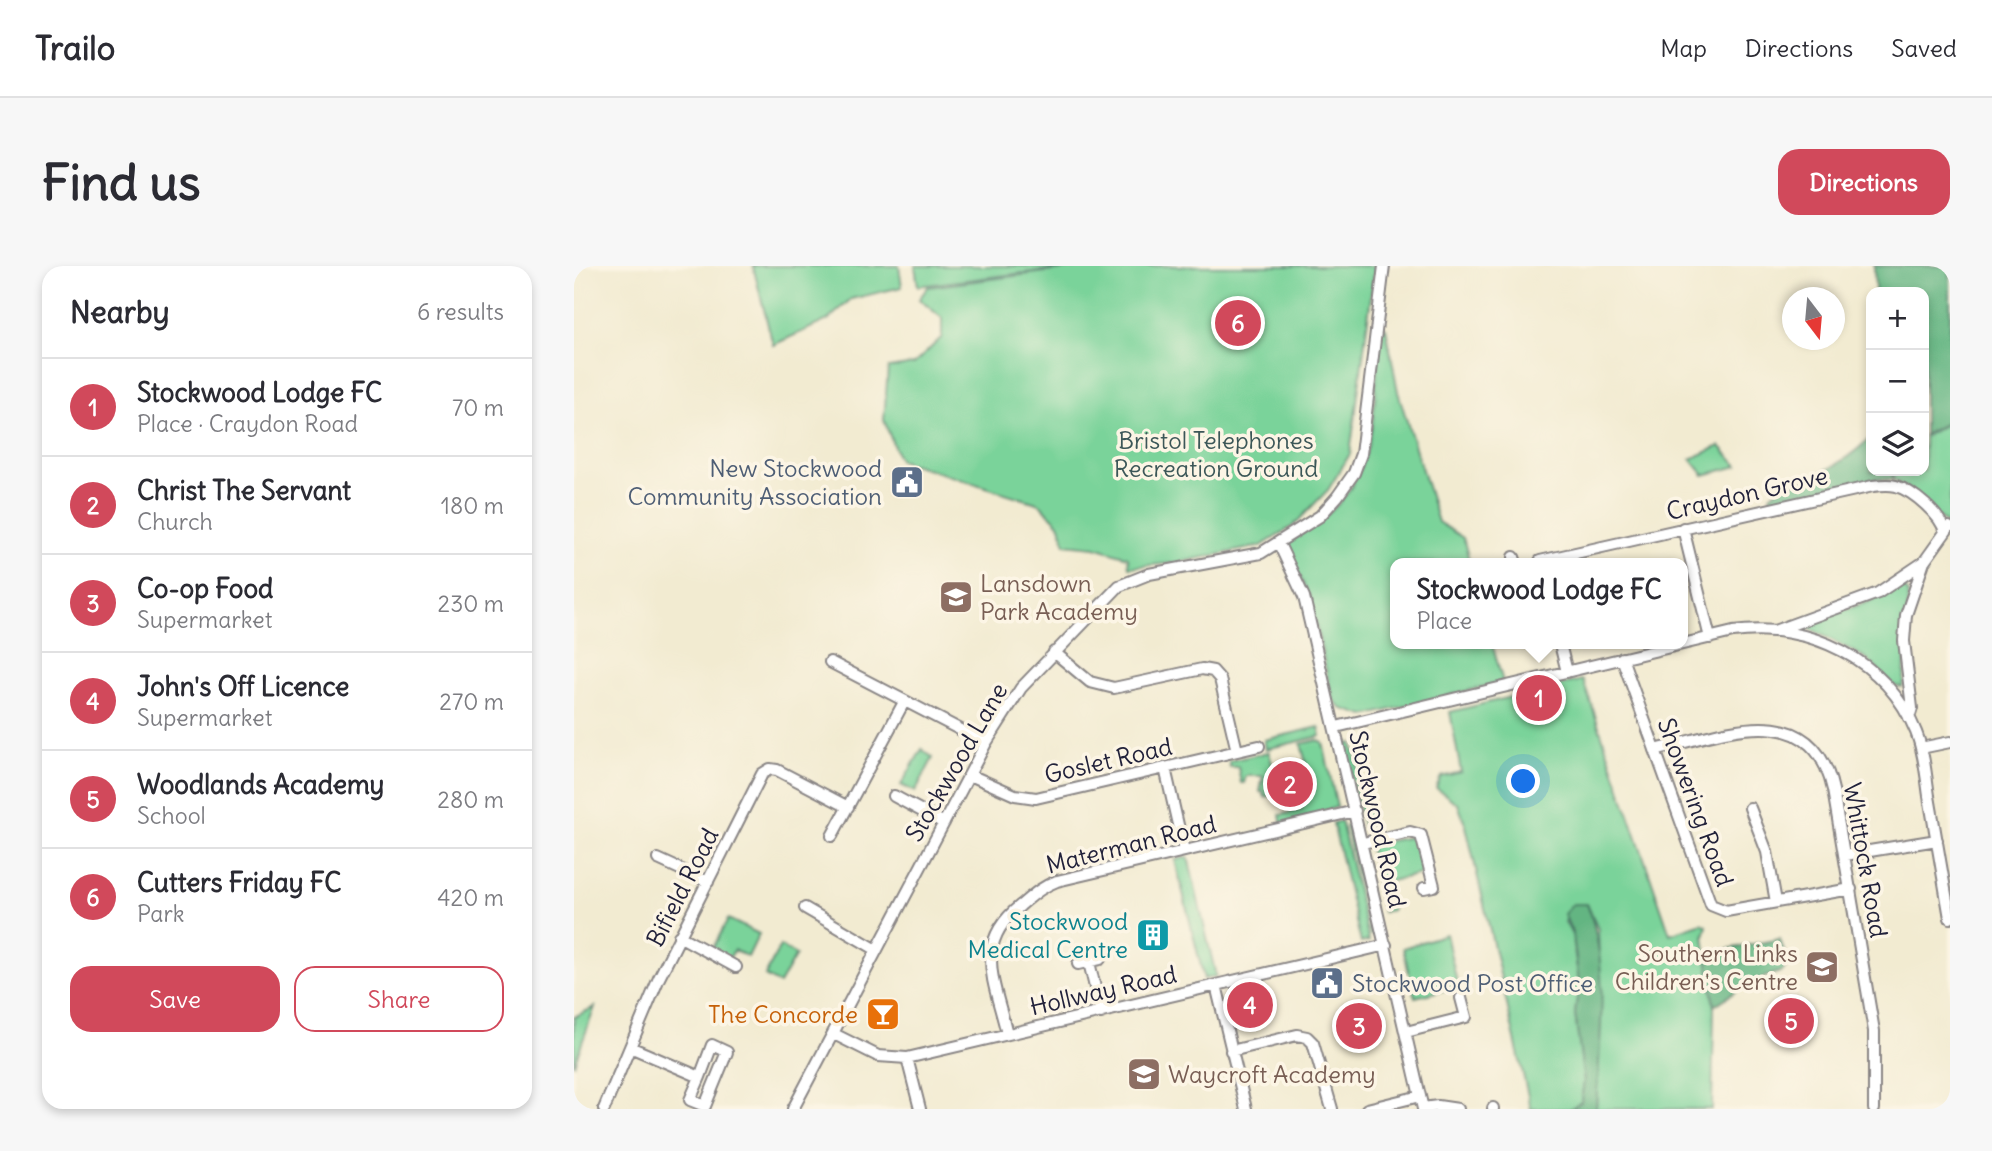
<!DOCTYPE html>
<html lang="en">
<head>
<meta charset="utf-8">
<style>
  body { margin:0; font-family:Delius,sans-serif; background:#f7f7f7; color:#2b2b33 }
  .controls { position:absolute; right:21px; top:21px; display:grid; overflow:hidden; border-radius:14px; box-shadow:0 4px 10px #0003 }
  .controls button { width:63px; height:63px; display:grid; place-items:center; padding:0; border:0; border-bottom:2px solid #e1e1e2; background:#fff; color:#2b2b33; font:35px sans-serif }
  .compass { position:absolute; left:1208px; top:21px; width:63px; height:63px; border-radius:50%; background:#fff; box-shadow:0 4px 10px #0003; rotate:164deg }
  .you { position:absolute; left:950px; top:516px; width:24px; height:24px; margin:-18px; border:5px solid #fff; border-radius:50%; background:#1a73e8; box-shadow:0 0 0 10px #1a73e833 }
  .badge { display:grid; place-items:center; width:46px; height:46px; border-radius:50%; background:#d1495b; color:#fff; font-size:23px; font-weight:700 }
  .pin { position:absolute; translate:-50% -50%; border:4px solid #fff; box-shadow:0 2px 7px #0006 }
  .popup { position:absolute; left:816px; top:292px; width:298px; height:91px; box-sizing:border-box; display:grid; place-content:center; border-radius:14px; background:#fff; filter:drop-shadow(0 2px 5px #0005); font-size:23px; white-space:nowrap; color:#7c7c81 }
  .popup b { font-size:26px; color:#2b2b33 }
  .popup::after { content:''; position:absolute; left:50%; top:100%; margin-left:-14px; border:14px solid transparent; border-top-color:#fff }
  .list { margin:0; padding:0; list-style:none }
  h2 { display:flex; justify-content:space-between; align-items:center; height:91px; margin:0; padding:0 28px; font-size:30px }
  h2 small { font-size:23px; font-weight:400; color:#7c7c81 }
  .list li { display:grid; grid-template-columns:46px 1fr auto; gap:21px; align-items:center; box-sizing:border-box; height:98px; padding:0 28px; border-top:2px solid #e1e1e2 }
  .list b { display:block; font-size:26px; white-space:nowrap }
  .list p { margin:0; font-size:23px; white-space:nowrap; color:#7c7c81 }
  .list em { font-size:23px; font-style:normal; color:#7c7c81 }
  .actions { display:flex; gap:14px; padding:21px 28px }
  .actions a { flex:1; padding:16px 0; border:2px solid #d1495b; border-radius:21px; text-align:center; font-size:24px; color:#d1495b }
  .actions .main { background:#d1495b; color:#fff }
  .icon { flex:none; width:38px; height:38px; fill:none; stroke:currentColor; stroke-width:2; stroke-linecap:round; stroke-linejoin:round }
  .map { position:relative; flex:none; width:1376px; height:843px; overflow:hidden; border-radius:21px }
  header { display:flex; align-items:center; gap:42px; box-sizing:border-box; height:98px; padding:0 35px; background:#fff; border-bottom:2px solid #e1e1e2 }
  header strong { font-size:33px }
  nav { display:flex; gap:38px; margin-inline-start:auto; font-size:24px }
  .intro { display:flex; align-items:center; justify-content:space-between; box-sizing:border-box; height:168px; padding:0 42px }
  h1 { margin:0; font-size:49px }
  .button { padding:18px 32px; border-radius:21px; background:#d1495b; color:#fff; font-size:24px; font-weight:700 }
  main { display:flex; gap:42px; padding:0 42px }
  aside { flex:1; background:#fff; border-radius:21px; box-shadow:0 4px 10px #0003 }
  .map>svg:first-child { display:block }
  .green { fill:#7ad39a; stroke:#4e7a6a; stroke-width:2 }
  .forest { fill:#63b582; stroke:#426c5e; stroke-width:2 }
  .lines { fill:none; stroke-linecap:round; stroke-linejoin:round }
  .minor-casing { stroke:#8a8686; stroke-width:14 }
  .minor { stroke:#fff; stroke-width:10 }
  .labels { text-anchor:middle; dominant-baseline:central; stroke-width:7; stroke-linejoin:round; paint-order:stroke }
  .park-label { font-size:24px; fill:#3c5758; stroke:#fcf5e5 }
  .service-label { font-size:24px; fill:#4e5e75; stroke:#fcf5e5; text-anchor:end }
  .street-label { font-size:24px; fill:#22223b; stroke:#fcf5e5 }
  .education-label { font-size:24px; fill:#785e54; stroke:#fcf5e5; text-anchor:start }
  .culture-label { font-size:24px; fill:#0d838f; stroke:#fcf5e5; text-anchor:end }
  .food-label { font-size:24px; fill:#c56008; stroke:#fcf5e5; text-anchor:end }
</style>
</head>
<body>
<header>
<strong>Trailo</strong>
<nav><a>Map</a><a>Directions</a><a>Saved</a></nav>
</header>
<div class="intro"><h1>Find us</h1><a class="button">Directions</a></div>
<main>
<aside>
<h2>Nearby<small>6 results</small></h2>
<ul class="list">
<li><span class="badge">1</span><div><b>Stockwood Lodge FC</b><p>Place · Craydon Road</p></div><em>70 m</em></li>
<li><span class="badge">2</span><div><b>Christ The Servant</b><p>Church</p></div><em>180 m</em></li>
<li><span class="badge">3</span><div><b>Co-op Food</b><p>Supermarket</p></div><em>230 m</em></li>
<li><span class="badge">4</span><div><b>John's Off Licence</b><p>Supermarket</p></div><em>270 m</em></li>
<li><span class="badge">5</span><div><b>Woodlands Academy</b><p>School</p></div><em>280 m</em></li>
<li><span class="badge">6</span><div><b>Cutters Friday FC</b><p>Park</p></div><em>420 m</em></li>
</ul>
<div class="actions"><a class="main">Save</a><a>Share</a></div>
</aside>
<div class="map">
<svg width="1376" height="843" viewBox="0 0 1376 843">
  <rect width="100%" height="100%" fill="#fcf5e5"/>
  <filter id="ink" filterUnits="userSpaceOnUse"><feTurbulence type="fractalNoise" baseFrequency=".0143" numOctaves="2"/><feDisplacementMap in="SourceGraphic" scale="14" xChannelSelector="R" yChannelSelector="G"/><feConvolveMatrix kernelMatrix="1 2 1 2 8 2 1 2 1" color-interpolation-filters="sRGB"/></filter>
  <filter id="wash" filterUnits="userSpaceOnUse"><feTurbulence type="fractalNoise" baseFrequency=".00686" numOctaves="4" result="noise"/><feDisplacementMap in="SourceGraphic" scale="28" xChannelSelector="R" yChannelSelector="G"/><feGaussianBlur stdDeviation="1.57" result="paint"/><feColorMatrix in="noise" values="0 0 0 0 0 0 0 0 0 0 0 0 0 0 0 0 0 1.4 0 .05"/><feComposite in="paint" operator="in"/></filter>
  <g filter="url(#wash)">
    <rect width="100%" height="100%" fill="#f2ebd1"/>
    <path class="green" d="M179,0H325L328,21L277,33L254,54L199,79Z
      M341,0H506L344,20Z
      M519,0H801L776,188L754,224L719,260L687,280L601,297L555,301L554,291L521,281L491,278L486,259L466,238L325,194L310,154L314,102L340,98L368,71V52L345,33L354,21Z
      M812,62L824,126L864,256L889,272L896,297H822V378H918L929,416L791,450L766,442L758,431L736,331L714,286L715,277C727,266 742,259 754,248C807,203 800,127 805,65Z
      M1376,156V262L1337,225L1320,214L1319,205H1350V171Z
      M1146,180L1164,200L1130,209L1117,193Z
      M1329,318L1334,327L1330,417L1328,421L1320,420L1292,392L1233,361V356L1294,336Z
      M1009,414L1096,668L1128,657L1133,660L1130,670L1140,742L1138,843H1022L1027,747L1024,663L1013,638H999L991,656L998,669L1005,717L1001,748L1010,815L1007,836L996,843H957L892,560L884,538L862,522L867,511L887,506L876,446L949,428L954,444L977,438L974,422Z
      M745,461L747,470L692,483L690,474Z
      M744,474L749,477L763,541L708,559L706,549L728,544L722,520L736,513L727,478Z
      M778,477L797,558L789,560L771,479Z
      M348,483L359,492L341,526L327,519Z
      M695,486L704,520L709,522L706,523L707,527L691,531L689,526H686L689,510H672L670,517H667L664,501H656L655,495Z
      M767,555L795,675L787,677L759,557Z
      M779,559L805,668L797,669L772,560Z
      M842,570L855,606L812,616L818,644L809,646L796,582L799,578Z
      M614,591L642,710L630,713L601,594Z
      M154,653L185,668L174,691L160,684L155,693L138,684Z
      M872,668L884,721L841,731L829,682Z
      M206,680L222,689L205,718L191,710Z
      M21,741L0,799V751Z"/>
    <path class="forest" d="M1300,0H1376V155L1350,169V26H1301Z
      M1297,171V205H1317L1319,214L1302,213L1197,236L1196,229C1207,218 1217,219 1231,214C1255,204 1279,189 1297,171Z
      M999,638H1013C1037,697 1025,780 1022,843H996L1007,836L1010,815L1001,748L1005,717L999,669L990,648Z
      M1206,673L1214,697L1209,705L1176,716L1140,740L1133,687Z"/>
  </g>
  <g filter="url(#ink)">
    <g class="lines">
      <g class="minor-casing">
        <path id="minor" d="M1109,262L1136,372
          M705,278L730,331L849,843
          M940,291L942,297
          M966,295L1299,220C1306,219 1315,218 1322,220C1339,225 1367,249 1371,266
          M1203,364L1304,327L1350,296L1375,261
          M986,378L993,406
          M480,386L516,416L540,422L628,403L639,405L646,413L663,485
          M1048,392L1137,639L1152,645L1277,623
          M256,396L412,477
          M1335,452L1338,442L1330,375L1332,349L1350,296
          M762,461L1159,366C1235,355 1313,394 1342,466C1350,486 1352,509 1355,530C1362,570 1369,611 1376,652
          M1347,482L1376,476
          M1081,484C1147,468 1238,428 1259,524L1300,765V843
          M591,502L610,585
          M396,509L441,529L462,532L685,480
          M320,530L370,557
          M1176,542L1193,586L1202,636
          M258,570L330,436
          M789,577L836,566L847,569L860,620L850,622
          M1271,589L1363,574
          M84,593L134,616
          M231,642L303,684
          M105,670L162,701
          M515,696L527,747
          M504,698L526,693
          M642,719L672,843
          M832,766L892,751L887,732
          M260,768L304,790L333,792L812,679
          M433,768C421,716 398,678 447,639C459,629 469,620 483,615L781,545
          M56,781L126,811L138,779L153,786L131,840L116,834L126,811
          M657,785L723,769L733,771L739,777L758,843
          M333,792L346,843
          M849,842L864,840L884,843
          M30,843L85,712L188,508L196,503L203,504L274,541
          M219,843L412,477L447,422L545,320L575,308L687,287L746,250L763,231L780,207L787,188L810,0
          M793,843L846,830
          M919,843V842"/>
      </g>
      <use href="#minor" class="minor"/>
    </g>
  </g>
  <defs>
    <g id="civic-square" transform="scale(1.75)"><rect x="-9" y="-9" width="18" height="18" rx="4" fill="#5c6f8a" stroke="#fcf5e5"/><path d="M-.6-6.5H3V-4.5H.6V-3L4-1V1h2V6H-6V1h2V-1L-.6-3ZM-1.2 2.5V6h2.4V2.5Z" fill="#fff"/></g>
    <g id="school-square" transform="scale(1.75)"><rect x="-9" y="-9" width="18" height="18" rx="4" fill="#8d6e63" stroke="#fcf5e5"/><path d="M0-5L7-2L0 1L-7-2ZM-4 1L0 2.5L4 1V4Q0 6-4 4Z" fill="#fff"/></g>
    <g id="building-square" transform="scale(1.75)"><rect x="-9" y="-9" width="18" height="18" rx="4" fill="#0f9aa8" stroke="#fcf5e5"/><path d="M-4-6H4V6H1V3H-1V6H-4ZM-2.5-4.3h1.7v1.8h-1.7ZM.8-4.3h1.7v1.8H.8ZM-2.5-1h1.7V.8h-1.7ZM.8-1h1.7V.8H.8Z" fill="#fff"/></g>
    <g id="bar-square" transform="scale(1.75)"><rect x="-9" y="-9" width="18" height="18" rx="4" fill="#e8710a" stroke="#fcf5e5"/><path d="M-6-5H6L.8 .8V4.5H3.5V6h-7V4.5H-.8V.8Z" fill="#fff"/></g>
  </defs>
  <g fill-rule="evenodd">
    <use href="#civic-square" x="333" y="216"/>
    <use href="#school-square" x="382" y="331"/>
    <use href="#building-square" x="579" y="669"/>
    <use href="#school-square" x="1248" y="701"/>
    <use href="#civic-square" x="753" y="717"/>
    <use href="#bar-square" x="309" y="748"/>
    <use href="#school-square" x="570" y="808"/>
  </g>
  <g class="labels">
    <g class="park-label">
      <text x="642" y="174">Bristol Telephones<tspan x="642" dy="28">Recreation Ground</tspan></text>
    </g>
    <g class="service-label">
      <text x="308" y="202">New Stockwood<tspan x="308" dy="28">Community Association</tspan></text>
      <text x="778" y="717" text-anchor="start">Stockwood Post Office</text>
    </g>
    <g class="street-label">
      <text transform="translate(1173 227) rotate(-13)">Craydon Grove</text>
      <text transform="translate(534 494) rotate(-13)">Goslet Road</text>
      <text transform="translate(382 496) rotate(-60)">Stockwood Lane</text>
      <text transform="translate(1122 536) rotate(70)">Showering Road</text>
      <text transform="translate(804 553) rotate(77)">Stockwood Road</text>
      <text transform="translate(557 578) rotate(-14)">Materman Road</text>
      <text transform="translate(1292 594) rotate(80)">Whittock Road</text>
      <text transform="translate(108 621) rotate(-63)">Bifield Road</text>
      <text transform="translate(529 724) rotate(-13)">Hollway Road</text>
    </g>
    <g class="education-label">
      <text x="406" y="317">Lansdown<tspan x="406" dy="28">Park Academy</tspan></text>
      <text x="1224" y="687" text-anchor="end">Southern Links<tspan x="1224" dy="28">Children's Centre</tspan></text>
      <text x="594" y="808">Waycroft Academy</text>
    </g>
    <g class="culture-label">
      <text x="554" y="655">Stockwood<tspan x="554" dy="28">Medical Centre</tspan></text>
    </g>
    <g class="food-label">
      <text x="284" y="748">The Concorde</text>
    </g>
  </g>
</svg>
<div class="controls">
<button>+</button>
<button>−</button>
<button><svg class="icon" aria-label="layers" viewBox="0 0 24 24"><path d="M12 4l9 5-9 5-9-5zM3 14l9 5 9-5"/></svg></button>
</div>
<svg class="compass" viewBox="-18 -18 36 36"><path d="M0-13l5 13h-10z" fill="#e53935"/><path d="M0 13l5-13h-10z" fill="#7c7c81"/></svg>
<div class="you"></div>
<div class="pin badge" style="left:965px;top:432px">1</div>
<div class="popup"><b>Stockwood Lodge FC</b>Place</div>
<div class="pin badge" style="left:716px;top:518px">2</div>
<div class="pin badge" style="left:785px;top:760px">3</div>
<div class="pin badge" style="left:676px;top:739px">4</div>
<div class="pin badge" style="left:1217px;top:755px">5</div>
<div class="pin badge" style="left:664px;top:57px">6</div>
</div>
</main>
</body>
</html>
